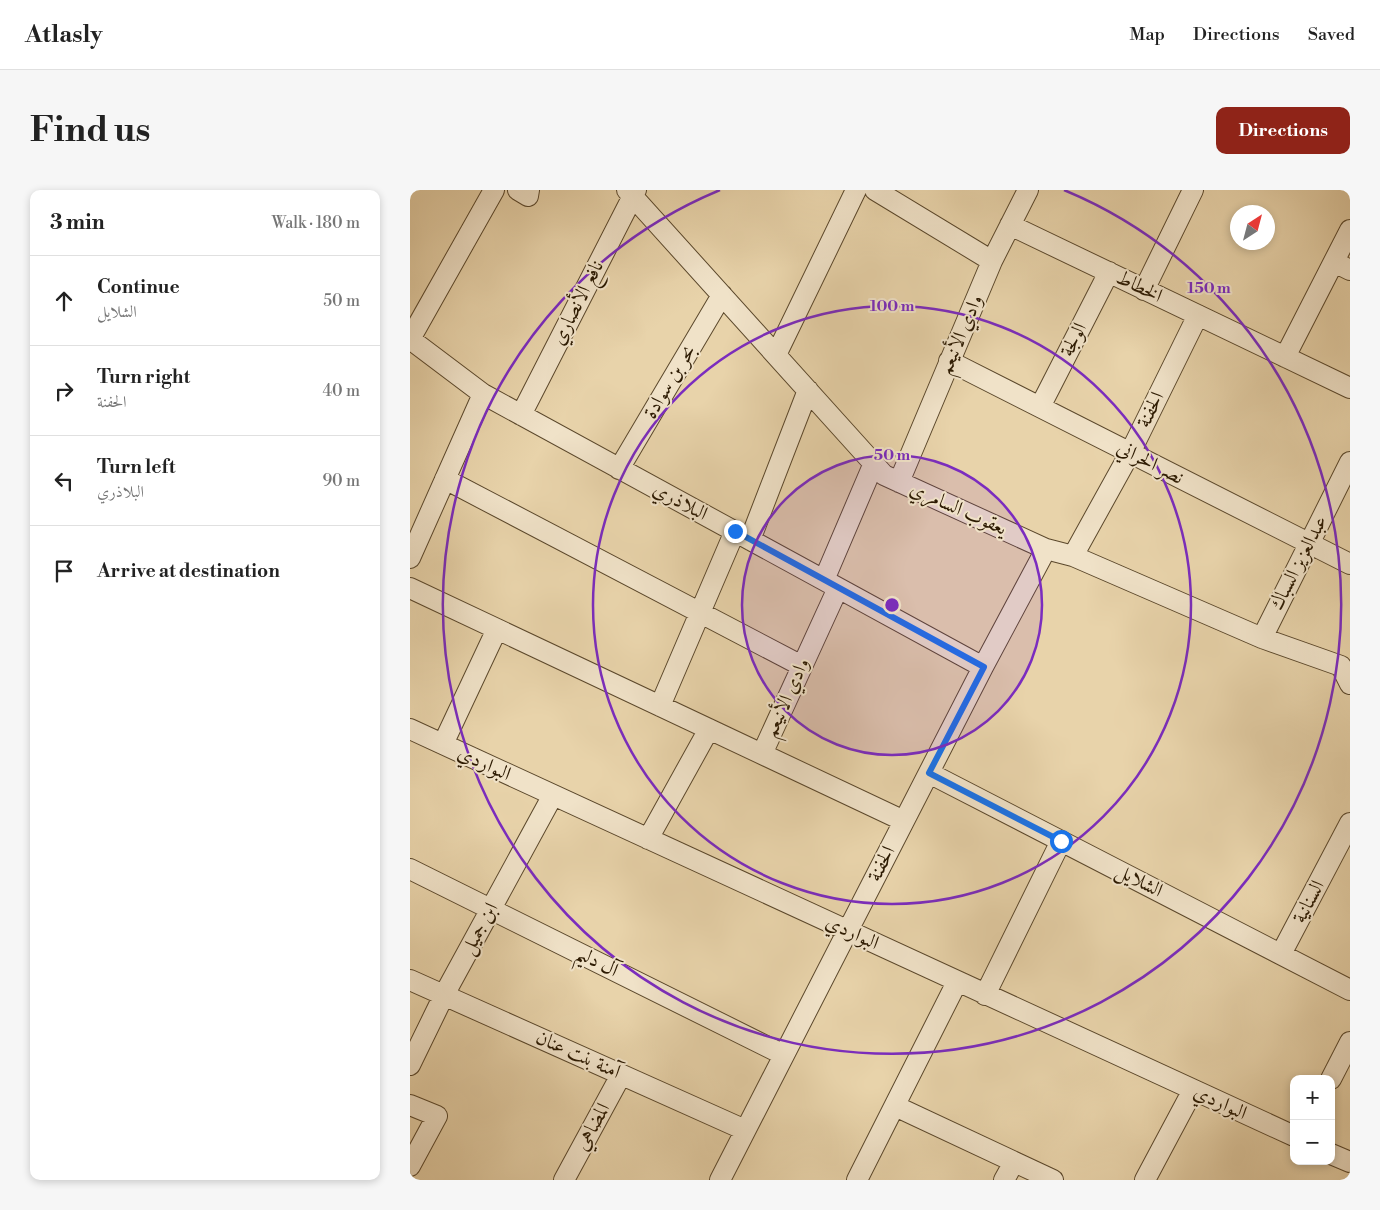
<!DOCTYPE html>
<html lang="en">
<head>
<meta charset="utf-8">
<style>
  body { margin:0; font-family:"Libre Bodoni",Amiri,serif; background:#f6f6f6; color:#222 }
  .controls { position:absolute; right:15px; bottom:15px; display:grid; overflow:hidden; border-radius:10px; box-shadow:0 2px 8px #0003 }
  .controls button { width:45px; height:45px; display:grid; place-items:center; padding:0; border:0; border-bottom:1px solid #e0e0e0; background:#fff; color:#222; font:25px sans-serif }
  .compass { position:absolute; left:820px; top:15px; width:45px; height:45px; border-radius:50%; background:#fff; box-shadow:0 2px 8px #0003; rotate:36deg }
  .stop { position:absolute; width:15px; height:15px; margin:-11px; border:4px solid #1a73e8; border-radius:50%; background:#fff }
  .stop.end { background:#1a73e8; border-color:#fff; box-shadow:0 1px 5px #0008 }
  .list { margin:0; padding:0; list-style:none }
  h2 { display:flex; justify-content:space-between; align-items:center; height:65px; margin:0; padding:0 20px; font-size:21px }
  h2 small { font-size:16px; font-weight:400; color:#767676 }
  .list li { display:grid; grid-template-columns:32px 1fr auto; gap:15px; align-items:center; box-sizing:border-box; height:90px; padding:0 20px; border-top:1px solid #e0e0e0 }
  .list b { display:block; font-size:19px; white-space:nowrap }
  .list p { margin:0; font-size:16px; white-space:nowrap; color:#767676 }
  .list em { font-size:16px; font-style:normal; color:#767676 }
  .icon { flex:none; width:28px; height:28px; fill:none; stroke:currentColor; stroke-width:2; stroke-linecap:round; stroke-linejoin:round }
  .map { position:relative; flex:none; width:940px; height:990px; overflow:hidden; border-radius:10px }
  header { display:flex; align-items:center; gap:30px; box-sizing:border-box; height:70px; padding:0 25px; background:#fff; border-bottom:1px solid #e0e0e0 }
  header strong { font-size:24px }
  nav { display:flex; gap:28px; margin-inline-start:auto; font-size:18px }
  .intro { display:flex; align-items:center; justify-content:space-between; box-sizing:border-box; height:120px; padding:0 30px }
  h1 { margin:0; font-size:35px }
  .button { padding:12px 22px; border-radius:10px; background:#8f2418; color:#fff; font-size:18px; font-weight:700 }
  main { display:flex; gap:30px; padding:0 30px }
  aside { flex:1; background:#fff; border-radius:10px; box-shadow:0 2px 8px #0003 }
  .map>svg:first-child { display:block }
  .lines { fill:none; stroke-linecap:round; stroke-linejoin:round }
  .minor-casing { stroke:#5b482c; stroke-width:22 }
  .minor { stroke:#f0e2c8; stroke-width:20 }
  .route { stroke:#1a73e8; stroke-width:6 }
  .ring { fill:none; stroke:#7b2cbf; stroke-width:2.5 }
  .labels { text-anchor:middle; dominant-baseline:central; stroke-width:4; stroke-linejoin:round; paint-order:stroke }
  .street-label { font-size:20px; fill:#2c1a02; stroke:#f0e2c8 }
  .centre { fill:#7b2cbf; stroke:#f0e2c8; stroke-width:2.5 }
  .ring-label { font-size:15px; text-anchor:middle; font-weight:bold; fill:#7b2cbf; stroke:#f0e2c8; stroke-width:4; stroke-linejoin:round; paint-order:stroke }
</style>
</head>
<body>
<header>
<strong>Atlasly</strong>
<nav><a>Map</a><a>Directions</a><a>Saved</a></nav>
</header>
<div class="intro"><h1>Find us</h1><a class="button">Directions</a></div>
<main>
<aside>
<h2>3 min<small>Walk · 180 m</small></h2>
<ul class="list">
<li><svg class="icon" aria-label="ahead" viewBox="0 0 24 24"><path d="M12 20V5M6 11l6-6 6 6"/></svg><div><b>Continue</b><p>الشلايل</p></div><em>50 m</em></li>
<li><svg class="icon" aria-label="right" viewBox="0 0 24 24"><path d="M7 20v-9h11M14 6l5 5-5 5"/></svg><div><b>Turn right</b><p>الحفنة</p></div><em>40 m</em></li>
<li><svg class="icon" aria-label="left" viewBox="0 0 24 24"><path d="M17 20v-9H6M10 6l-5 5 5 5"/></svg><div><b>Turn left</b><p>البلاذري</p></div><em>90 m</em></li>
<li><svg class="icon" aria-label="arrive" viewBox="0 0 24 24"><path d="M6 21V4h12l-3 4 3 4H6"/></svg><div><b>Arrive at destination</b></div></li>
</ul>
</aside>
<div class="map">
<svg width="940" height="990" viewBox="0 0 940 990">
  <rect width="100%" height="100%" fill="#e8d3aa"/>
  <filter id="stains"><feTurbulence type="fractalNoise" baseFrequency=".004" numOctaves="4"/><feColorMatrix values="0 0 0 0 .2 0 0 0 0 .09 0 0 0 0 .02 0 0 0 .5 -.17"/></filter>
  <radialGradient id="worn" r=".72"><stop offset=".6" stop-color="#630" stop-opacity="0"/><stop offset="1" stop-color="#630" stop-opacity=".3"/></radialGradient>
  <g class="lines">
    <g class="minor-casing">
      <path id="minor" d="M108,0L118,6L119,0
        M217,0L474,285L636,359L663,366L852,448L931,476L940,494
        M465,0L582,71
        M600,35L940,198
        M924,72L940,80
        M734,100L783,0
        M0,149L73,204L573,477
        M0,149L84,0
        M366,165L446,0
        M875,167L940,40
        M539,171L940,374
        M630,217L699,82
        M111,225L226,0
        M209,279L312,105
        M35,289L392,476
        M489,292L582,71L618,0
        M340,350L398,200
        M663,366L720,263L788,125
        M0,368L73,204
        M414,390L464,273
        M0,398L494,631
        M852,448L940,272
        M250,516L325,341
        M0,539L884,946
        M33,554L87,439
        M352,564L428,398
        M519,583L940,800
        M238,649L299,539
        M0,679L374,865
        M871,764L940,633
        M0,790L335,940
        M575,805L651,651
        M0,875L34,805L143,605
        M921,889L940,852
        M0,915L27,926L0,976
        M485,916L643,990
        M921,964L940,972
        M154,990L211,885
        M310,990L573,477L636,359
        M447,990L547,792
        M594,990L604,972
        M735,990L783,900"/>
    </g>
    <use href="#minor" class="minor"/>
  </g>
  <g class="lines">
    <path class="route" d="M325,341L574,477L519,583L651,651"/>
  </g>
  <circle cx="482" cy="415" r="150" fill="#7b2cbf" fill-opacity=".12"/>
  <g class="ring">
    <circle cx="482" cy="415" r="150"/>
    <circle cx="482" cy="415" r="299"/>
    <path d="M654 0A449 449 0 1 1 310 0"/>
  </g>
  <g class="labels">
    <g class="street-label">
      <text transform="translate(729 97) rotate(26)">الخطاط</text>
      <text transform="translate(168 113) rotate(-63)">نافع الأنصاري</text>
      <text transform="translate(551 145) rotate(-67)">وادي الأنيعم</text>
      <text transform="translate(664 150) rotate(-63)">الولجة</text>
      <text transform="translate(260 192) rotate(-59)">بحر بن سوادة</text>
      <text transform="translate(741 220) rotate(-64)">الحفنة</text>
      <text transform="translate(740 273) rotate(27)">نصر الحراني</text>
      <text transform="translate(270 312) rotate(28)">البلاذري</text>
      <text transform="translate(548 319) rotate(24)">يعقوب السامري</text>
      <text transform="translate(889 373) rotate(-63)">عبدالعزيز السباك</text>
      <text transform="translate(377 508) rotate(-66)">وادي الأنيعم</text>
      <text transform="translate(74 574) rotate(25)">البواردي</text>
      <text transform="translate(472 674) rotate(-63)">الحفنة</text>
      <text transform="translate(729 691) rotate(27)">الشلايل</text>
      <text transform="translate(899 712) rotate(-62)">السنانية</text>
      <text transform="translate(70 739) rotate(-61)">ابن جميل</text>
      <text transform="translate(442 743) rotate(25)">البواردي</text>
      <text transform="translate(187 772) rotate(27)">آل دليم</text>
      <text transform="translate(168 865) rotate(24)">آمنة بنت عنان</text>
      <text transform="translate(810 913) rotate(25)">البواردي</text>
      <text transform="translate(183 937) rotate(-61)">المضاهي</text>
    </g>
  </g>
  <circle cx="482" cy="415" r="8" class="centre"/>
  <g class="ring-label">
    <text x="799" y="103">150 m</text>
    <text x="482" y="121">100 m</text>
    <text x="482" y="270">50 m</text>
  </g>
  <rect width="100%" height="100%" filter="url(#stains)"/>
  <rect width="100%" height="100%" fill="url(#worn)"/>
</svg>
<div class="controls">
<button>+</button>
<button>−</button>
</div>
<svg class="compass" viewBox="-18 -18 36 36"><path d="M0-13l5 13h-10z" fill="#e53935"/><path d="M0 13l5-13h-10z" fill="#767676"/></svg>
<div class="stop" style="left:651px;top:651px"></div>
<div class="stop end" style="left:325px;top:341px"></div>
</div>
</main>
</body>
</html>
